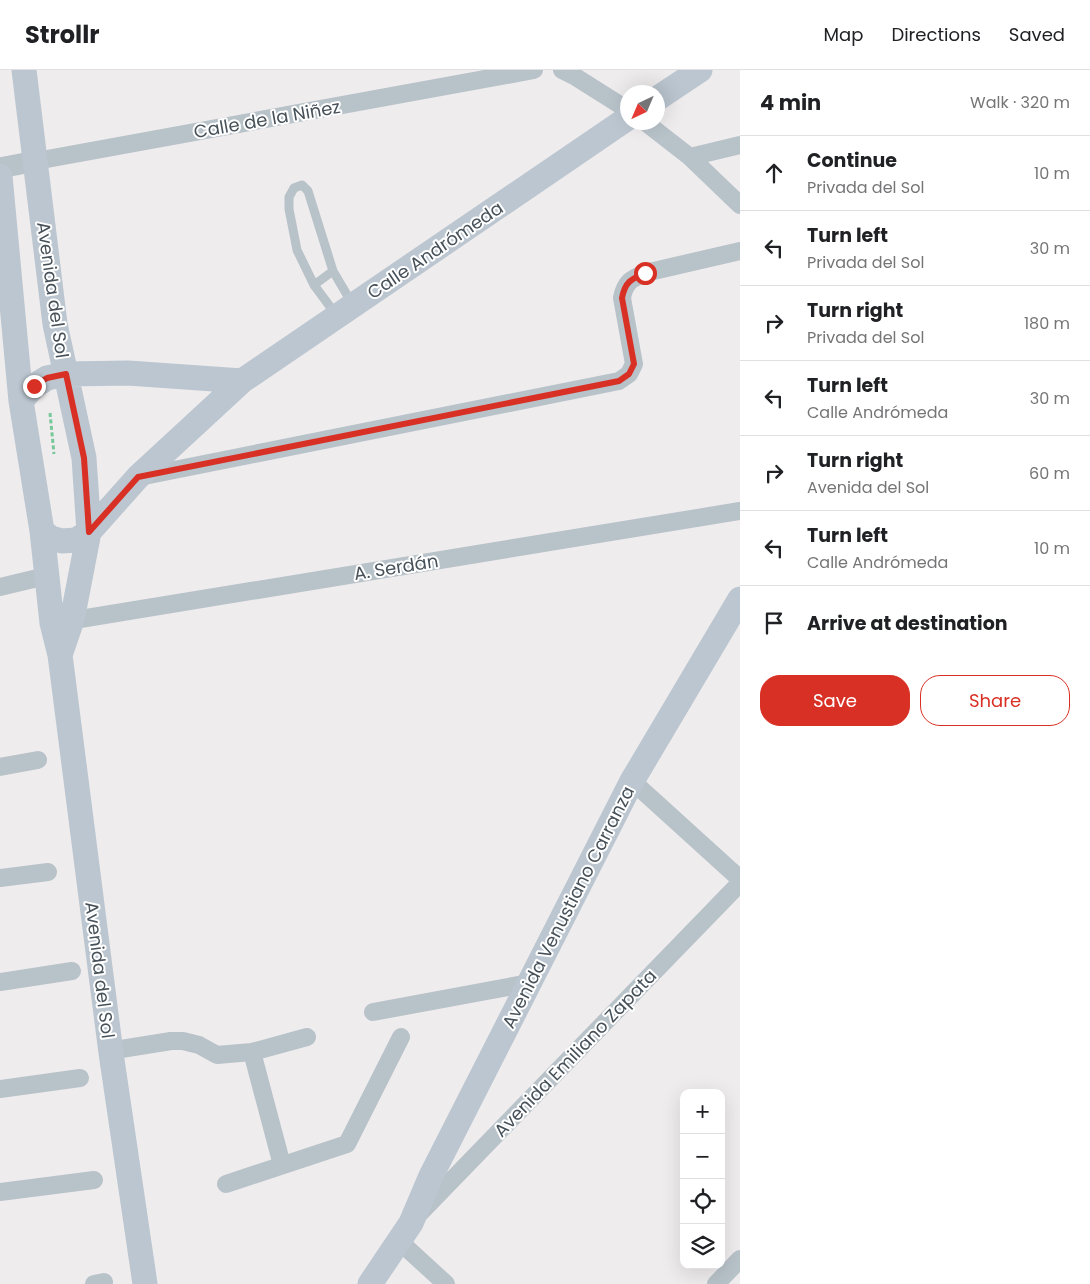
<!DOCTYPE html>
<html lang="en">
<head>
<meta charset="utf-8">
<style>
  body { margin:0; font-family:Poppins,sans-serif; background:#f2f2f2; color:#202124 }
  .controls { position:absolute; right:15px; bottom:15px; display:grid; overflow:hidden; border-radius:10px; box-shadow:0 5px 20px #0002 }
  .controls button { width:45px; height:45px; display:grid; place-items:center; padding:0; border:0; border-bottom:1px solid #e0e0e0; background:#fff; color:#202124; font:25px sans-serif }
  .compass { position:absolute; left:620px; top:15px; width:45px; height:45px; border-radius:50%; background:#fff; box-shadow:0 5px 20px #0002; rotate:224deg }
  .stop { position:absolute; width:15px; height:15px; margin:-11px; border:4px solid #d93025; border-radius:50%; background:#fff }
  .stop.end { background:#d93025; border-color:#fff; box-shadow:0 1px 5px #0008 }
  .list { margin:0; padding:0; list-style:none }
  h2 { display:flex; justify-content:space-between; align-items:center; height:65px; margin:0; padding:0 20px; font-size:21px }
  h2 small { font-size:16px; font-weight:400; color:#757577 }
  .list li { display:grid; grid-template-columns:32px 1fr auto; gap:15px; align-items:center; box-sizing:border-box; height:75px; padding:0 20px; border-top:1px solid #e0e0e0 }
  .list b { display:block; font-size:19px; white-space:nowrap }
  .list p { margin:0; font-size:16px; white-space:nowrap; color:#757577 }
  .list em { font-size:16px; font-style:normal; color:#757577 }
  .actions { display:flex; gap:10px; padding:15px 20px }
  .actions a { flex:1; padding:11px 0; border:1px solid #d93025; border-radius:20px; text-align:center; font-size:18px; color:#d93025 }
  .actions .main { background:#d93025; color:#fff }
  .icon { flex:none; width:28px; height:28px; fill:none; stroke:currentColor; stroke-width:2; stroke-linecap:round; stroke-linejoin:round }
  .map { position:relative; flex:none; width:740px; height:1214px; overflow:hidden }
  header { display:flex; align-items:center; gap:30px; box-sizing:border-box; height:70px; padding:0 25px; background:#fff; border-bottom:1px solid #e0e0e0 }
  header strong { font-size:24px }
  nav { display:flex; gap:28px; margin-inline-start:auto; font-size:18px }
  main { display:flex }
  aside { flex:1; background:#fff }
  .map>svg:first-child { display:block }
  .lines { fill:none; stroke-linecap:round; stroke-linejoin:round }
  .path { stroke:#76c79a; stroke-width:3; stroke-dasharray:4 2.5; stroke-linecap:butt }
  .service { stroke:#b8c2c9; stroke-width:9 }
  .minor { stroke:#b8c2c9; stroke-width:18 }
  .tertiary { stroke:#b8c2c9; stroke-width:21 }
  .secondary { stroke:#bbc6d0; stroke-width:25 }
  .route { stroke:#d93025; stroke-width:6 }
  .labels { text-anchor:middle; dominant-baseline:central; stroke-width:4; stroke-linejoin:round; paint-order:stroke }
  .street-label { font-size:18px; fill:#465159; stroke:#fff }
</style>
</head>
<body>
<header>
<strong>Strollr</strong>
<nav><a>Map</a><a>Directions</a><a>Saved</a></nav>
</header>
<main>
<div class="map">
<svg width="740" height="1214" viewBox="0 0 740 1214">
  <rect width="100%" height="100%" fill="#efeced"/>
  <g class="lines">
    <path class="path" d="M50,343L54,384"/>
    <path class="service" d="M314,215L333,201
      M337,246L314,215L297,180L289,139V127L294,118L302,115L308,121L333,201L353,235"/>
    <path class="minor" d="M562,0L574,6L628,40
      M645,52L690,87L740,135
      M690,87L740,75
      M36,91L534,0
      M139,407L619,311L629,304L634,294L622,228C625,212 631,209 645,203L740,181
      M0,517L46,506
      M62,552L740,441
      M0,697L38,690
      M632,711L740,809
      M0,808L48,802
      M0,912L72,901
      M373,942L529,913
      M252,982L282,1095
      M111,983L121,979L171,971H183L199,975L217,985L252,982L307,967
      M0,1019L80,1008
      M226,1114L347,1074L401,967
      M0,1122L94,1110
      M420,1143L740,813
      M399,1171L446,1214
      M94,1214L104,1212
      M716,1214L740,1189"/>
    <path class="tertiary" d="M0,98L36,91"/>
    <path class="secondary" d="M24,0L55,254L84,388L89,462L72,550L60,585
      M658,28L700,0
      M0,106L21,331L42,461L52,553L60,585L111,983L145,1214
      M21,331L34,316L47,308L66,304L128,303L242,311
      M42,461L51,468L62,471L76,470L89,462L138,407L242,311L628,48
      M370,1214L411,1153L431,1106L632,711L740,529"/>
  </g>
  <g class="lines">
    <path class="route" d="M34,316L47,308L66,304L84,388L89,462L138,407L619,311L629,304L634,294L622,228C625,212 631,209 645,203"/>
  </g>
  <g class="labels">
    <g class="street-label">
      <text transform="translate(267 49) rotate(-10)">Calle de la Niñez</text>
      <text transform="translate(435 180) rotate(-34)">Calle Andrómeda</text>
      <text transform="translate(53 220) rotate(82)">Avenida del Sol</text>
      <text transform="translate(396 497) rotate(-9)">A. Serdán</text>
      <text transform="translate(568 837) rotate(-63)">Avenida Venustiano Carranza</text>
      <text transform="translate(100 900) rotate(83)">Avenida del Sol</text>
      <text transform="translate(575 983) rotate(-46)">Avenida Emiliano Zapata</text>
    </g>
  </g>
</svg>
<div class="controls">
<button>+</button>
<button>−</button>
<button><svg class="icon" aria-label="locate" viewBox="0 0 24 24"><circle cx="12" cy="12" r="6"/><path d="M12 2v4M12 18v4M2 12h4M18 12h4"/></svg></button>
<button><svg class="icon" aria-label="layers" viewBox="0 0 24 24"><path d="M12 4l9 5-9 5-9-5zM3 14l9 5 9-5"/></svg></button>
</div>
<svg class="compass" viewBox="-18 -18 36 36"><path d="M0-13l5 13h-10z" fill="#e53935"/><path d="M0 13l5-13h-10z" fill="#757577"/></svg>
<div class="stop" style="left:645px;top:203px"></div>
<div class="stop end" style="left:34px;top:316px"></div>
</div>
<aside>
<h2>4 min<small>Walk · 320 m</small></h2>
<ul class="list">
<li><svg class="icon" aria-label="ahead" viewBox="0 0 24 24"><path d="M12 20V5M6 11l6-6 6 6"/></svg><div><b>Continue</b><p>Privada del Sol</p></div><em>10 m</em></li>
<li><svg class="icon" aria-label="left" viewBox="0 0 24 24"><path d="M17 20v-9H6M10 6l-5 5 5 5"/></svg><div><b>Turn left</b><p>Privada del Sol</p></div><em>30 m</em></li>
<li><svg class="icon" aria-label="right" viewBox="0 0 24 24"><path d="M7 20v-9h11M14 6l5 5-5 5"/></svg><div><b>Turn right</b><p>Privada del Sol</p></div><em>180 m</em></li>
<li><svg class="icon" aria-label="left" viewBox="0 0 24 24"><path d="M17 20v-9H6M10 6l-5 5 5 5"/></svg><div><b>Turn left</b><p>Calle Andrómeda</p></div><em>30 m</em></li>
<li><svg class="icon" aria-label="right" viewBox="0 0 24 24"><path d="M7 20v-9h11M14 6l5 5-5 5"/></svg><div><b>Turn right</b><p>Avenida del Sol</p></div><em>60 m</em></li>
<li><svg class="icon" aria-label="left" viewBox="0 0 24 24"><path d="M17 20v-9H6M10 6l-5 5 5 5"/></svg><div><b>Turn left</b><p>Calle Andrómeda</p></div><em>10 m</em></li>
<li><svg class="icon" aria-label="arrive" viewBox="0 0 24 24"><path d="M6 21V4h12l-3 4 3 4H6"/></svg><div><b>Arrive at destination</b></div></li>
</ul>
<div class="actions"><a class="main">Save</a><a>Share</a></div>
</aside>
</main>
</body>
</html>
